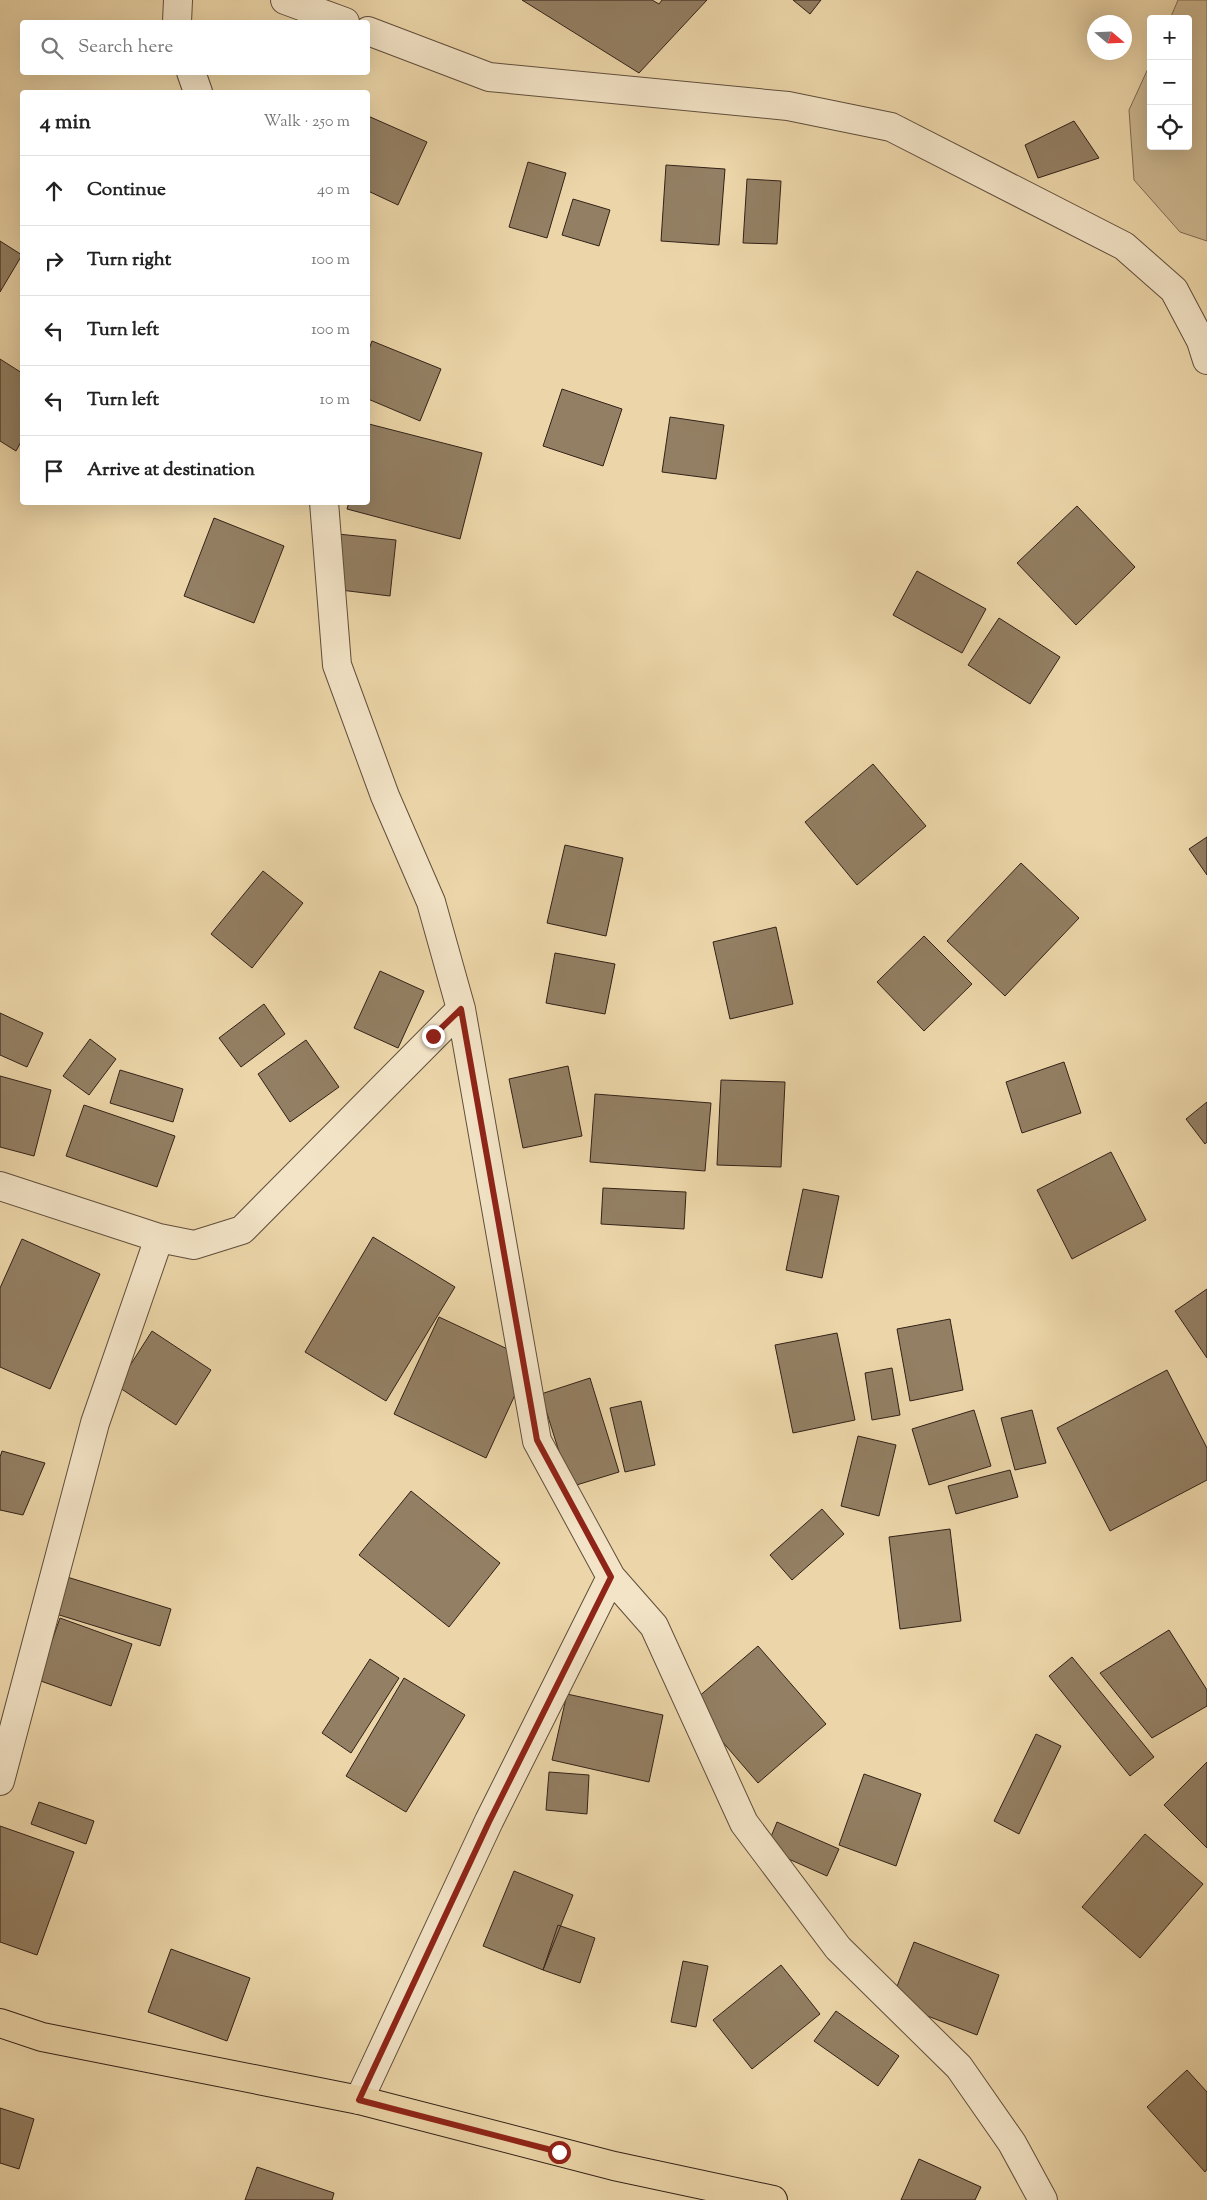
<!DOCTYPE html>
<html lang="en">
<head>
<meta charset="utf-8">
<style>
  body { margin:0; font-family:"Sorts Mill Goudy",serif; background:#f6f6f6; color:#222 }
  .controls { position:absolute; right:15px; top:15px; display:grid; overflow:hidden; border-radius:5px; box-shadow:0 5px 20px #0002 }
  .controls button { width:45px; height:45px; display:grid; place-items:center; padding:0; border:0; border-bottom:1px solid #e0e0e0; background:#fff; color:#222; font:25px sans-serif }
  .compass { position:absolute; left:1087px; top:15px; width:45px; height:45px; border-radius:50%; background:#fff; box-shadow:0 5px 20px #0002; rotate:109deg }
  .stop { position:absolute; width:15px; height:15px; margin:-11px; border:4px solid #8f2418; border-radius:50%; background:#fff }
  .stop.end { background:#8f2418; border-color:#fff; box-shadow:0 1px 5px #0008 }
  .list { margin:0; padding:0; list-style:none }
  h2 { display:flex; justify-content:space-between; align-items:center; height:65px; margin:0; padding:0 20px; font-size:21px }
  h2 small { font-size:16px; font-weight:400; color:#767676 }
  .list li { display:grid; grid-template-columns:32px 1fr auto; gap:15px; align-items:center; box-sizing:border-box; height:70px; padding:0 20px; border-top:1px solid #e0e0e0 }
  .list b { display:block; font-size:19px; white-space:nowrap }
  .list em { font-size:16px; font-style:normal; color:#767676 }
  .icon { flex:none; width:28px; height:28px; fill:none; stroke:currentColor; stroke-width:2; stroke-linecap:round; stroke-linejoin:round }
  .map { position:relative; flex:none; width:1207px; height:2200px; overflow:hidden }
  .search { position:absolute; background:#fff; box-shadow:0 5px 20px #0002; left:20px; top:20px; width:350px; height:55px; display:flex; align-items:center; gap:12px; box-sizing:border-box; padding:0 18px; border-radius:5px; color:#767676; font-size:19px }
  .panel { position:absolute; background:#fff; box-shadow:0 5px 20px #0002; left:20px; top:90px; width:350px; height:415px; border-radius:5px }
  .map>svg:first-child { display:block }
  .green { fill:#ccb790; stroke:#7f6c54 }
  .building { fill:#937f63; stroke:#322118 }
  .lines { fill:none; stroke-linecap:round; stroke-linejoin:round }
  .minor-casing { stroke:#604e3c; stroke-width:30 }
  .major-casing { stroke:#322118; stroke-width:30 }
  .minor { stroke:#f3e4c7; stroke-width:28 }
  .major { stroke:#ecd6a9; stroke-width:28 }
  .route { stroke:#8f2418; stroke-width:6 }
</style>
</head>
<body>
<div class="map">
<svg width="1207" height="2200" viewBox="0 0 1207 2200">
  <rect width="100%" height="100%" fill="#ecd6a9"/>
  <filter id="stains"><feTurbulence type="fractalNoise" baseFrequency=".004" numOctaves="4"/><feColorMatrix values="0 0 0 0 .2 0 0 0 0 .09 0 0 0 0 .02 0 0 0 .5 -.17"/></filter>
  <radialGradient id="worn" r=".72"><stop offset=".6" stop-color="#630" stop-opacity="0"/><stop offset="1" stop-color="#630" stop-opacity=".3"/></radialGradient>
  <path class="green" d="M1178,0H1207V241L1180,232L1134,180L1129,110L1151,62V146H1188V19H1170Z"/>
  <path class="building" d="M522,0H652L659,4L662,0H707L639,73Z
    M793,0H821L810,14Z
    M368,116L427,142L398,205L368,191Z
    M1074,121L1099,158L1038,178L1025,145Z
    M528,162L566,173L547,238L509,227Z
    M666,165L725,169L719,245L661,241Z
    M747,179L781,181L777,244L743,243Z
    M573,199L610,210L599,246L562,235Z
    M0,241L22,255L0,292Z
    M372,341L441,369L420,421L368,399V352Z
    M0,359L22,373V440L16,451L0,441Z
    M562,389L622,409L603,466L543,446Z
    M670,417L724,425L716,479L662,472Z
    M369,424L482,453L460,539L347,509L349,502H368Z
    M1077,506L1135,567L1076,625L1017,563Z
    M214,518L284,546L254,623L184,596Z
    M338,534L396,540L390,596L332,589Z
    M917,571L986,609L962,653L893,615Z
    M999,618L1060,657L1030,704L968,665Z
    M873,764L926,826L857,885L805,822Z
    M1207,837V875L1189,849Z
    M565,845L623,858L606,936L547,923Z
    M1021,863L1079,918L1005,996L947,941Z
    M263,871L303,903L252,968L211,934Z
    M776,927L793,1004L730,1019L713,942Z
    M924,936L972,984L924,1031L877,982Z
    M555,953L615,964L605,1014L546,1003Z
    M380,971L424,991L398,1048L354,1028Z
    M264,1004L285,1034L241,1067L219,1038Z
    M0,1013L43,1033L27,1067L0,1055Z
    M90,1039L116,1059L89,1095L63,1076Z
    M306,1040L339,1087L290,1122L258,1074Z
    M1064,1062L1081,1113L1022,1133L1006,1082Z
    M568,1066L582,1136L523,1148L509,1079Z
    M120,1070L183,1089L173,1122L110,1103Z
    M0,1076L51,1090L34,1156L0,1147Z
    M721,1080L785,1082L781,1167L717,1165Z
    M595,1094L711,1103L705,1171L590,1162Z
    M1207,1102V1142L1205,1144L1186,1119Z
    M84,1105L175,1136L157,1187L66,1156Z
    M1111,1152L1146,1220L1072,1259L1037,1190Z
    M603,1188L686,1192L684,1229L601,1224Z
    M803,1189L839,1196L822,1278L786,1270Z
    M373,1237L455,1287L386,1401L305,1352Z
    M22,1239L100,1274L50,1389L0,1367V1288Z
    M1207,1289V1358L1175,1311Z
    M439,1317L531,1360L486,1458L394,1414Z
    M950,1319L963,1390L910,1401L897,1329Z
    M152,1331L211,1370L176,1425L117,1386Z
    M837,1333L855,1420L793,1433L775,1345Z
    M892,1368L900,1415L872,1420L865,1373Z
    M1167,1370L1207,1448V1480L1110,1531L1057,1428Z
    M590,1378L619,1472L570,1487L541,1394Z
    M641,1401L655,1465L625,1472L610,1408Z
    M974,1410L991,1466L929,1485L912,1429Z
    M1032,1410L1046,1463L1015,1470L1001,1418Z
    M858,1436L896,1445L879,1516L841,1506Z
    M2,1451L45,1463L23,1515L0,1510V1457Z
    M1010,1470L1018,1497L956,1514L948,1486Z
    M411,1491L500,1563L449,1627L359,1555Z
    M822,1509L844,1534L792,1580L770,1555Z
    M950,1529L961,1621L900,1629L889,1537Z
    M67,1577L171,1609L160,1646L56,1614Z
    M60,1618L132,1644L111,1706L38,1680Z
    M1169,1630L1207,1690V1706L1152,1738L1100,1673Z
    M758,1646L826,1724L758,1783L690,1704Z
    M1072,1657L1154,1757L1130,1776L1049,1676Z
    M370,1659L399,1678L351,1753L322,1733Z
    M404,1678L465,1715L406,1812L346,1776Z
    M567,1694L663,1715L649,1782L552,1760Z
    M1036,1734L1061,1746L1019,1834L994,1821Z
    M1207,1762V1848L1164,1805Z
    M549,1772L589,1775L587,1814L546,1810Z
    M864,1774L921,1794L896,1866L839,1845Z
    M39,1802L94,1821L86,1844L31,1824Z
    M777,1822L839,1849L827,1876L766,1849Z
    M0,1826L74,1852L37,1955L0,1942Z
    M1145,1834L1203,1884L1140,1958L1082,1907Z
    M514,1871L573,1895L543,1970L483,1946Z
    M558,1925L595,1938L580,1983L543,1970Z
    M914,1942L999,1975L977,2035L891,2002Z
    M171,1949L250,1978L227,2041L148,2012Z
    M683,1961L708,1966L696,2027L671,2022Z
    M781,1965L820,2014L752,2069L713,2020Z
    M836,2011L899,2056L878,2086L814,2041Z
    M1187,2070L1207,2092V2169L1205,2172L1147,2107Z
    M0,2108L34,2119L19,2169L0,2163Z
    M919,2159L981,2187L975,2200H901Z
    M257,2167L334,2193L332,2200H245Z"/>
  <g class="lines">
    <g class="minor-casing">
      <path id="minor" d="M285,0L345,22
        M177,22L178,0
        M368,31L489,77L788,106L891,127L1124,246L1174,290L1201,341L1207,360
        M191,72L198,92
        M324,502L337,665L385,796L431,902L461,1009L537,1441L611,1577L654,1626L744,1823L838,1948L959,2067L1012,2143L1043,2200
        M0,1186L159,1238L194,1245L242,1230L461,1009
        M0,1781L95,1423L159,1238
        M359,2100L489,1821L611,1577"/>
    </g>
    <g class="major-casing">
      <path id="major" d="M0,2023L42,2037L359,2100L614,2166L773,2200"/>
    </g>
    <use href="#minor" class="minor"/>
    <use href="#major" class="major"/>
  </g>
  <g class="lines">
    <path class="route" d="M433,1036L461,1009L537,1440L611,1577L489,1822L359,2100L559,2152"/>
  </g>
  <rect width="100%" height="100%" filter="url(#stains)"/>
  <rect width="100%" height="100%" fill="url(#worn)"/>
</svg>
<div class="controls">
<button>+</button>
<button>−</button>
<button><svg class="icon" aria-label="locate" viewBox="0 0 24 24"><circle cx="12" cy="12" r="6"/><path d="M12 2v4M12 18v4M2 12h4M18 12h4"/></svg></button>
</div>
<svg class="compass" viewBox="-18 -18 36 36"><path d="M0-13l5 13h-10z" fill="#e53935"/><path d="M0 13l5-13h-10z" fill="#767676"/></svg>
<div class="stop" style="left:559px;top:2152px"></div>
<div class="stop end" style="left:433px;top:1036px"></div>
<div class="search"><svg class="icon" aria-label="search" viewBox="0 0 24 24"><circle cx="10" cy="10" r="6"/><path d="M15 15l6 6"/></svg>Search here</div>
<section class="panel">
<h2>4 min<small>Walk · 250 m</small></h2>
<ul class="list">
<li><svg class="icon" aria-label="ahead" viewBox="0 0 24 24"><path d="M12 20V5M6 11l6-6 6 6"/></svg><div><b>Continue</b></div><em>40 m</em></li>
<li><svg class="icon" aria-label="right" viewBox="0 0 24 24"><path d="M7 20v-9h11M14 6l5 5-5 5"/></svg><div><b>Turn right</b></div><em>100 m</em></li>
<li><svg class="icon" aria-label="left" viewBox="0 0 24 24"><path d="M17 20v-9H6M10 6l-5 5 5 5"/></svg><div><b>Turn left</b></div><em>100 m</em></li>
<li><svg class="icon" aria-label="left" viewBox="0 0 24 24"><path d="M17 20v-9H6M10 6l-5 5 5 5"/></svg><div><b>Turn left</b></div><em>10 m</em></li>
<li><svg class="icon" aria-label="arrive" viewBox="0 0 24 24"><path d="M6 21V4h12l-3 4 3 4H6"/></svg><div><b>Arrive at destination</b></div></li>
</ul>
</section>
</div>
</body>
</html>
